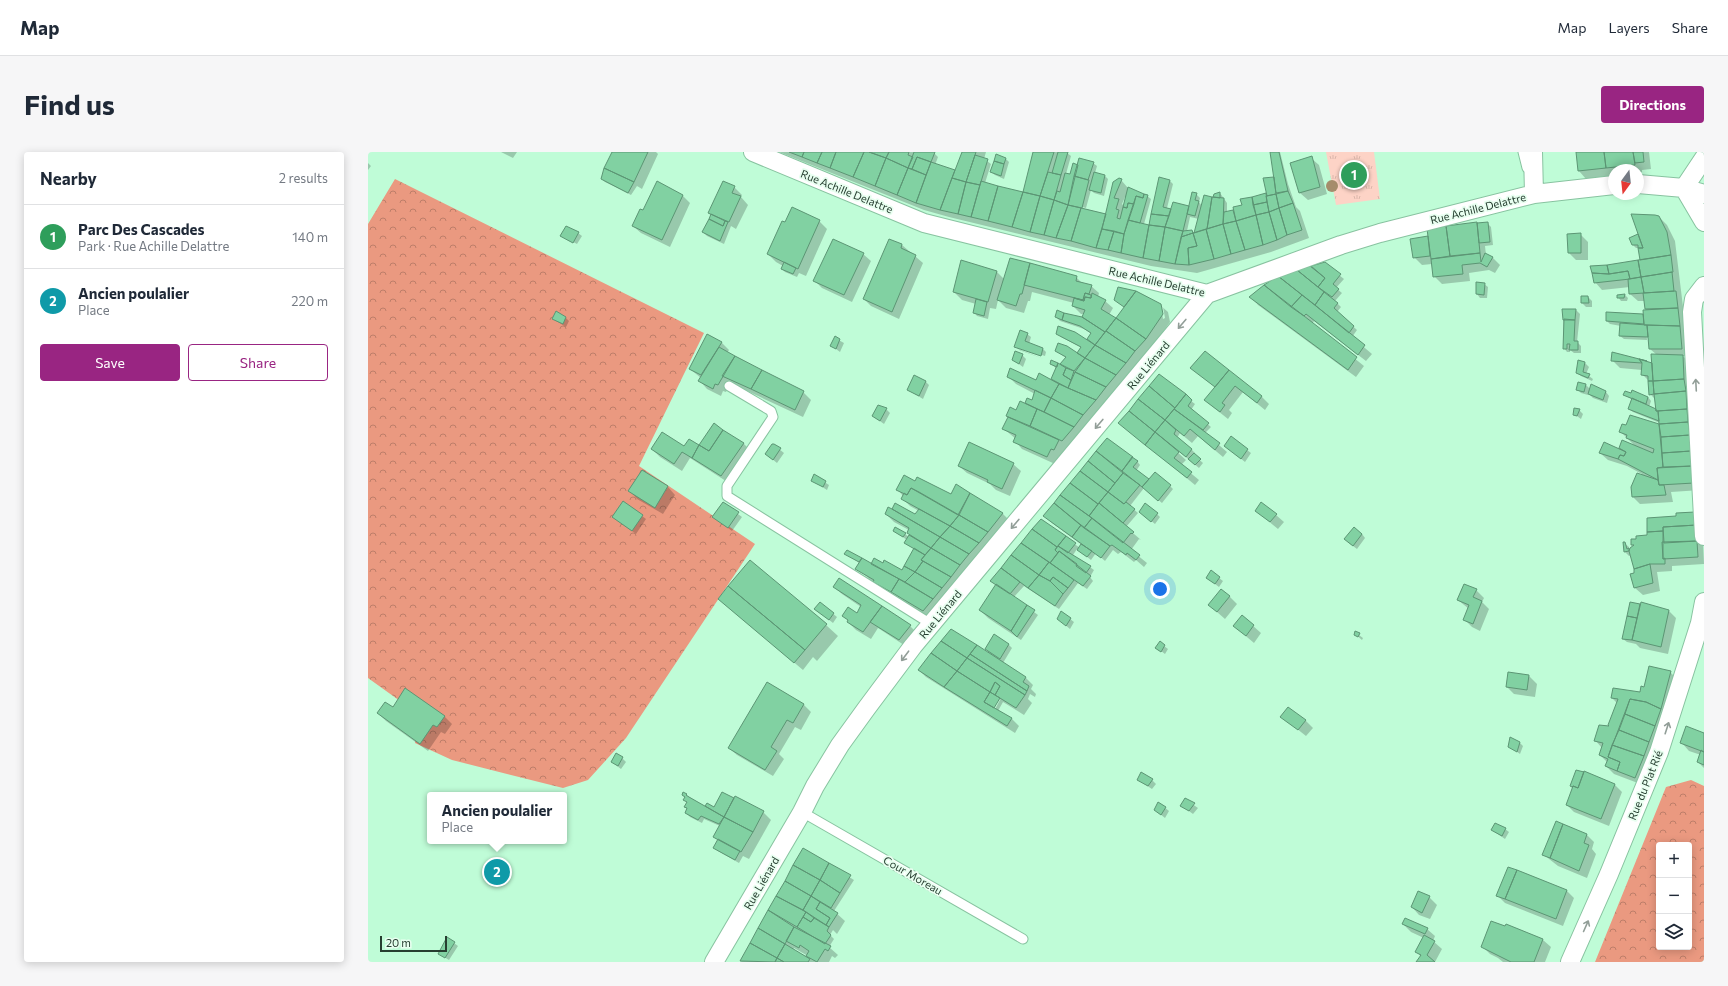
<!DOCTYPE html>
<html lang="en">
<head>
<meta charset="utf-8">
<style>
  body { margin:0; font-family:Commissioner,sans-serif; background:#f6f6f7; color:#1f2937 }
  .controls { position:absolute; right:12px; bottom:12px; display:grid; overflow:hidden; border-radius:4px; box-shadow:0 2px 10px #0003 }
  .controls button { width:36px; height:36px; display:grid; place-items:center; padding:0; border:0; border-bottom:1px solid #e0e1e3; background:#fff; color:#1f2937; font:20px sans-serif }
  .compass { position:absolute; left:1240px; top:12px; width:36px; height:36px; border-radius:50%; background:#fff; box-shadow:0 2px 10px #0003; rotate:195deg }
  .scale { position:absolute; left:12px; bottom:10px; width:67px; box-sizing:border-box; padding-left:4px; border:2px solid #263e30; border-top:0; font-size:11px; line-height:14px; white-space:nowrap; color:#263e30; -webkit-text-stroke:3px #e8fff0; paint-order:stroke }
  .you { position:absolute; left:792px; top:437px; width:14px; height:14px; margin:-10px; border:3px solid #fff; border-radius:50%; background:#1a73e8; box-shadow:0 0 0 6px #1a73e833 }
  .badge { display:grid; place-items:center; width:26px; height:26px; border-radius:50%; background:#992582; color:#fff; font-size:13px; font-weight:700 }
  .pin { position:absolute; translate:-50% -50%; border:2px solid #fff; box-shadow:0 1px 4px #0006 }
  .popup { position:absolute; left:59px; top:640px; width:140px; height:52px; box-sizing:border-box; display:grid; place-content:center; border-radius:4px; background:#fff; filter:drop-shadow(0 1px 3px #0005); font-size:13px; white-space:nowrap; color:#747a83 }
  .popup b { font-size:15px; color:#1f2937 }
  .popup::after { content:''; position:absolute; left:50%; top:100%; margin-left:-8px; border:8px solid transparent; border-top-color:#fff }
  .list { margin:0; padding:0; list-style:none }
  h2 { display:flex; justify-content:space-between; align-items:center; height:52px; margin:0; padding:0 16px; font-size:17px }
  h2 small { font-size:13px; font-weight:400; color:#747a83 }
  .list li { display:grid; grid-template-columns:26px 1fr auto; gap:12px; align-items:center; box-sizing:border-box; height:64px; padding:0 16px; border-top:1px solid #e0e1e3 }
  .list b { display:block; font-size:15px; white-space:nowrap }
  .list p { margin:0; font-size:13px; white-space:nowrap; color:#747a83 }
  .list em { font-size:13px; font-style:normal; color:#747a83 }
  .actions { display:flex; gap:8px; padding:12px 16px }
  .actions a { flex:1; padding:9px 0; border:1px solid #992582; border-radius:4px; text-align:center; font-size:14px; color:#992582 }
  .actions .main { background:#992582; color:#fff }
  .icon { flex:none; width:22px; height:22px; fill:none; stroke:currentColor; stroke-width:2; stroke-linecap:round; stroke-linejoin:round }
  .map { position:relative; flex:none; width:1336px; height:810px; overflow:hidden; border-radius:4px }
  header { display:flex; align-items:center; gap:24px; box-sizing:border-box; height:56px; padding:0 20px; background:#fff; border-bottom:1px solid #e0e1e3 }
  header strong { font-size:19px }
  nav { display:flex; gap:22px; margin-inline-start:auto; font-size:14px }
  .intro { display:flex; align-items:center; justify-content:space-between; box-sizing:border-box; height:96px; padding:0 24px }
  h1 { margin:0; font-size:28px }
  .button { padding:10px 18px; border-radius:4px; background:#992582; color:#fff; font-size:14px; font-weight:700 }
  main { display:flex; gap:24px; padding:0 24px }
  aside { flex:1; background:#fff; border-radius:4px; box-shadow:0 2px 10px #0003 }
  .map>svg:first-child { display:block }
  .forest { fill:url(#forest-crowns); fill-rule:evenodd }
  .park { fill:url(#park-tufts) }
  .shadow { fill:#0003; fill-rule:evenodd }
  .building { fill:#81d1a2; stroke:#5c9574 }
  .lines { fill:none; stroke-linecap:round; stroke-linejoin:round }
  .service-casing { stroke:#88c3a0; stroke-width:11 }
  .minor-casing { stroke:#88c3a0; stroke-width:20 }
  .service { stroke:#fff; stroke-width:9 }
  .minor { stroke:#fff; stroke-width:18 }
  .tree { fill:#a58c6b }
  .oneway { stroke:#929e98 }
  .labels { text-anchor:middle; dominant-baseline:central; stroke-width:3.5; stroke-linejoin:round; paint-order:stroke }
  .street-label { font-size:11px; fill:#263e30; stroke:#e8fff0 }
</style>
</head>
<body>
<header>
<strong>Map</strong>
<nav><a>Map</a><a>Layers</a><a>Share</a></nav>
</header>
<div class="intro"><h1>Find us</h1><a class="button">Directions</a></div>
<main>
<aside>
<h2>Nearby<small>2 results</small></h2>
<ul class="list">
<li><span class="badge" style="background:#2e9e5b">1</span><div><b>Parc Des Cascades</b><p>Park · Rue Achille Delattre</p></div><em>140 m</em></li>
<li><span class="badge" style="background:#0f9aa8">2</span><div><b>Ancien poulalier</b><p>Place</p></div><em>220 m</em></li>
</ul>
<div class="actions"><a class="main">Save</a><a>Share</a></div>
</aside>
<div class="map">
<svg width="1336" height="810" viewBox="0 0 1336 810">
  <defs>
    <pattern id="forest-crowns" width="20" height="18" patternUnits="userSpaceOnUse"><rect width="20" height="18" fill="#ea9980"/><path d="M2 6a3 3 0 1 1 6 0M12 15a3 3 0 1 1 6 0" fill="none" stroke="#bd7e69"/></pattern>
    <pattern id="park-tufts" width="24" height="20" patternUnits="userSpaceOnUse"><rect width="24" height="20" fill="#fdd3c6"/><path d="M3 7l-1-3M5 7V3M7 7l1-3M15 17l-1-3M17 17v-4M19 17l1-3" fill="none" stroke="#d9b6aa"/></pattern>
  </defs>
  <rect width="100%" height="100%" fill="#bffcd7"/>
  <path class="forest" d="M27,27L336,181L271,314L387,392L258,586L220,628L195,636L84,608L47,591L50,575L39,554L0,526V72Z
    M1323,628L1336,634V810H1227L1298,635ZM1291,693H1321V795H1291Z"/>
  <path class="park" d="M958,0H1006L1012,47L968,53Z"/>
  <path class="shadow" d="M133,0H149L145,6Z
    M245,0H288L290,2L274,37L269,34L263,43L237,30L234,27Z
    M411,0H565L570,5L567,13L588,19L595,0H618L616,7L623,12L617,31L656,41L666,0H695L699,1L703,4L698,22L702,24L711,14L725,11L729,14L727,21L737,24L740,27L736,44L726,41L723,38L718,56L681,46V48L738,62L753,28L760,36L779,44L783,47L776,72L781,73L802,29L805,32L799,56L804,58L822,55L828,42L832,46L831,50L834,54L846,46L847,43L852,41L859,51V61L866,59L875,53L874,48L900,42L907,25L903,0H912L920,32L928,55L932,59L941,86L903,100L829,121L783,114L581,65L556,58ZM757,45H758L756,54L754,52ZM822,65L831,67L827,82L824,79H819Z
    M1209,0H1281L1283,17L1274,18V20L1270,21V18H1246V23L1218,27L1211,19Z
    M943,6L951,13L959,42L940,48L932,41Z
    M638,7L641,10L636,27L627,23L623,20Z
    M0,11L3,14L0,18Z
    M289,31L315,44L322,51L302,95L273,81L265,74L276,60Z
    M366,35L374,43L373,45L380,53L368,77L363,74L356,92L339,84L335,80L343,63L341,61Z
    M1291,65L1299,73L1307,89L1321,204H1315L1322,212L1333,338L1303,340L1305,350L1272,352L1265,345L1274,322L1259,314L1240,308L1232,301L1251,297L1255,289L1268,295L1253,280L1259,274L1263,264L1293,274L1292,271L1265,260L1261,257L1265,248L1256,243L1280,245L1283,249L1281,255L1289,259L1288,246H1286L1282,242L1281,229L1274,222V218L1252,216L1244,208L1285,212L1289,203L1282,197L1278,174L1279,188L1256,187L1252,184L1253,174L1242,172L1239,169L1275,163L1276,165V158H1278L1277,149H1270L1262,142V135L1234,138L1227,130L1273,109L1271,96H1268L1265,93L1262,86L1271,83Z
    M451,69L459,77L438,124L431,121L429,125L417,120L414,117L415,114L408,110L400,102Z
    M1119,71L1123,75L1125,93L1117,94L1118,103L1124,105L1132,113L1127,121L1121,118L1101,121L1102,129L1074,132L1066,124L1064,112L1054,113L1046,105L1061,85Z
    M210,81L214,84L209,92L194,84Z
    M1212,82L1220,90V108H1208L1201,101Z
    M534,93L555,111L531,167L503,154L496,147Z
    M495,102L503,109L484,150L454,136L447,129Z
    M594,110L629,120L636,127L708,125L715,132L723,134L731,141L730,145L737,149L745,156L741,163L748,168L757,155L751,151V136L768,140L792,153L800,160L802,170L785,194L702,296L699,295L694,305L691,304L687,312L654,297L647,289L648,287L636,277L641,265L639,263L657,253L660,248L664,249L667,242L648,232L640,224L688,230L684,227L689,217L683,212L693,214L698,206L688,199L710,202L714,196L693,185L689,181L719,189L724,182L716,177L692,169L688,165L715,167L716,162H713L705,154L706,151L664,140L662,149H660L656,161L638,156L630,148L628,157L622,156L620,167L609,164L606,160L608,152L594,148L586,140ZM793,155H795L797,166L795,167Z
    M956,111L976,127L968,136L974,141L967,149L973,155L969,160L989,178L984,185L1004,202L998,209L946,169L944,172L996,214L988,225L890,153L883,145L910,125Z
    M1116,132L1120,135L1119,146H1112L1109,142Z
    M1257,143L1260,146L1259,149H1253L1250,145Z
    M1220,145L1224,149V155H1218L1214,151Z
    M1195,158H1208L1212,162L1209,190L1213,194V201H1206L1202,198V200H1199L1196,196Z
    M198,166L201,169L198,175L185,167Z
    M659,182L663,185L661,192L675,197L678,200L677,204L650,195V197L676,207L651,198L648,194Z
    M467,186L476,191L472,200L464,194Z
    M353,190L361,198L359,201L435,240L443,248L435,265L362,231L358,240L355,239L353,244L339,237L332,229L333,226L322,217Z
    M837,201L894,245L901,252L897,258L875,240L861,258L864,261L860,267L845,255L837,248L847,235L823,216Z
    M654,203L658,207L655,215L645,208Z
    M1211,209L1217,211L1221,215L1218,222L1225,227L1224,229L1213,224L1209,221Z
    M558,230L561,233L555,247L540,238Z
    M1218,233L1223,238L1238,240L1241,244L1239,251L1225,246L1220,241V243L1213,241L1210,238Z
    M823,249L827,252L823,258L843,275L837,281L859,300L855,305L830,284L824,291L812,281L809,286L824,298L827,301L826,303L835,311L831,316L808,297L807,298L818,308L813,313L831,328L827,333L752,271Z
    M518,257L522,261L516,272L505,264Z
    M1211,258L1215,262L1213,267L1206,262Z
    M739,287L769,309L772,313L768,319L781,329L802,334L805,337L794,351L776,336L762,354L770,361L758,375L773,388L771,387L763,398L779,411L776,415L768,408L766,410L753,400L750,402L745,398L737,409L728,401L723,408L709,397L705,403L726,418L722,425L725,429L719,437L710,431L691,457L656,434L646,445L670,463L653,488L620,466L612,458L674,368L712,396L714,393L684,371L677,364Z
    M375,291L383,299L361,331L322,306L314,319L292,305L284,297Z
    M406,293L416,301L409,311L398,302Z
    M861,297L879,298L883,301L877,310Z
    M645,312L653,319L642,344L628,338L622,332L599,321L591,314Z
    M274,319L300,335L307,343L295,362L269,347L262,339Z
    M447,324L461,333L459,338L445,329Z
    M547,331L584,343L588,333L635,362L642,369L563,466L514,438L489,416L492,411L478,402L479,399L504,413L534,420L546,397L537,390L539,388L526,379L537,382L541,385V378L526,370L518,362L548,363L551,359L542,354L534,346L535,344L530,338Z
    M355,351L374,365L364,379L345,365Z
    M888,359L908,363L916,370L910,377Z
    M789,362L792,365L787,372L776,363Z
    M274,364L278,367L268,382L249,368Z
    M1280,367L1334,369L1336,412L1304,414V419L1289,420L1292,439L1275,443L1267,436L1263,423L1267,422L1263,403L1261,404L1257,400L1256,391L1261,395V398L1266,395L1264,393L1280,384Z
    M994,382L997,386L989,397L981,391Z
    M851,426L855,429L851,435L843,429Z
    M471,427L542,474L550,482L539,495L510,476L503,487L488,478L480,470L489,462L493,455L474,442L466,435Z
    M1096,433L1108,438L1116,446L1114,450L1121,457L1112,479L1104,475L1096,467L1101,457L1090,448Z
    M861,444L869,452L857,467L841,453Z
    M452,451L469,465L465,471L451,460Z
    M1263,451L1301,459L1308,466L1300,502L1272,496L1268,492L1259,490L1255,487Z
    M359,454L458,473L470,484L449,509L445,505L435,518Z
    M694,461L706,470L702,477L690,467Z
    M874,464L893,481L886,491L866,474Z
    M988,481L995,486L994,488L987,482Z
    M640,492L644,496L635,511L658,526L665,533L663,537L668,542L667,545L662,542L660,547L664,551L656,563L635,550L630,559L644,567L651,574L647,581L558,525L551,518L623,503L618,497ZM631,546H633L625,561L623,560Z
    M796,494L800,497L797,502L788,495Z
    M1302,520L1310,528L1275,633L1246,622L1238,614L1240,611L1232,603L1234,596L1227,588L1244,575L1249,551L1244,546L1272,541L1276,536Z
    M1141,522L1161,524L1169,532L1167,545L1146,542L1139,535Z
    M400,532L436,553L443,560L433,578L427,575L411,602L416,607L405,624L369,603L361,596Z
    M25,556L76,564L84,572L77,582L73,580L60,599L18,569L10,561Z
    M914,565L937,568L945,576L938,584Z
    M1336,582V616L1330,610L1333,603L1321,599L1314,591Z
    M1142,587L1152,591L1155,594L1152,602L1141,594Z
    M254,606L258,610L253,617L244,610Z
    M1217,620L1247,633L1254,640L1241,674L1206,660L1199,653L1205,636L1203,634Z
    M770,628H784L788,632L784,637Z
    M315,643H318L337,655L339,652L347,656L368,645L395,660L403,668L381,707L375,704L371,711L350,699L346,696L350,688L346,684L352,674L336,667L334,671L322,665L318,661L320,657L319,650Z
    M817,647L830,656L825,662L814,654Z
    M791,651L801,659L797,666L787,658Z
    M1137,677L1141,680L1137,687L1124,678Z
    M1219,683L1226,690L1224,697L1228,702L1219,726L1190,714L1176,703Z
    M436,697L486,728L466,759L477,769L469,782L465,778L462,783L466,787L461,795L470,803L467,806L464,804L461,810H373ZM426,796L440,804L444,808L425,798Z
    M128,715L138,722L134,728L125,721Z
    M1199,739L1206,746L1195,774L1137,751L1129,743Z
    M1061,745L1069,753L1062,767L1051,763L1044,755Z
    M1035,772L1059,777L1067,784L1065,789L1074,797L1067,810H1049L1053,805L1049,800L1056,786L1043,780Z
    M1138,773L1175,788L1183,795L1177,810H1135L1130,806L1122,802L1114,794L1137,775Z
    M86,791L90,794L81,808L71,802Z"/>
  <path class="building" d="M244,0H280L266,30L236,16Z
    M421,0H436L434,5Z
    M436,0H454L449,11L434,5Z
    M454,0H468L462,16L449,11Z
    M468,0H496L485,25L462,16Z
    M496,0H501L518,6L507,34L485,25Z
    M501,0H521L518,6Z
    M521,0H541L540,3L545,5L540,16L518,6Z
    M546,0H567L563,10L549,5L544,17L540,16Z
    M594,0H608L598,30L584,26Z
    M665,0H686L672,44L655,40Z
    M690,0H700L693,23L684,21Z
    M902,0H911L920,39L908,41Z
    M1208,0H1236L1238,16L1210,19Z
    M1236,0H1265L1267,13L1238,16Z
    M1265,0H1275L1276,10L1267,11Z
    M628,2L638,6L636,12L626,9Z
    M607,3L620,7L612,33L598,30Z
    M944,4L952,35L931,41L922,11Z
    M549,5L563,10L558,23L544,17Z
    M518,6L540,16L529,43L507,34Z
    M711,6L726,10L720,28L706,24Z
    M626,9L636,12L633,24L622,20Z
    M563,10L587,18L572,58L548,51Z
    M705,11L710,13L700,53L686,48L689,39L692,40L697,21L702,22Z
    M236,16L266,30L260,41L233,27Z
    M540,16L558,23L548,51L529,43Z
    M680,20L693,23L686,48L672,44Z
    M726,20L737,23L733,41L721,38Z
    M706,24L721,28L714,56L700,53Z
    M791,25L802,28L795,55L803,57L801,64L783,62Z
    M906,25L908,42L899,44L895,26Z
    M584,26L598,30L590,62L572,58Z
    M751,26L754,27L746,46L751,47L748,57L751,58L749,66L752,67L755,55L759,56L760,51L766,52L756,82L734,77L745,30Z
    M289,29L315,43L294,88L264,74L272,57L275,58Z
    M355,29L367,34L364,41L373,44L361,70L340,61Z
    M613,29L630,34L620,69L603,65Z
    M598,30L612,33L603,65L590,62Z
    M630,34L655,40L644,75L620,69Z
    M760,35L776,42L775,46L768,44L766,52L760,51L759,56L755,55Z
    M920,39L925,51L911,56L908,42Z
    M655,40L672,44L662,80L644,75Z
    M824,40L829,41L827,48L831,49L827,64L819,62Z
    M852,40V46L845,45L846,42Z
    M898,41L899,50L885,53L884,45Z
    M776,42L780,43L772,71L760,68L768,44L775,46Z
    M908,42L911,56L901,60L898,44Z
    M836,43L844,45L839,77L826,81Z
    M672,44L686,48L676,83L662,80Z
    M844,45L856,46L855,72L839,77Z
    M884,45L888,63L868,69L865,55L874,53L872,47Z
    M686,48L700,53L688,86L676,83Z
    M805,50L821,54L815,79L797,75Z
    M899,50L901,60L888,63L885,53Z
    M925,51L934,78L919,83L911,56Z
    M700,53L713,56L703,89L688,86Z
    M424,55L452,68L430,117L399,102L414,69L417,70Z
    M713,56L738,62L728,96L703,89Z
    M911,56L919,83L909,88L901,60Z
    M865,58L868,69L855,72L856,60Z
    M901,60L909,88L895,93L888,63Z
    M343,62L357,69L355,74L341,67Z
    M783,62L801,64L797,75L781,73Z
    M1263,62L1287,63L1291,64L1299,80L1303,103L1272,108L1270,96H1275Z
    M888,63L895,93L877,98L868,69Z
    M341,67L355,74L357,69L360,70L352,89L334,80Z
    M760,68L781,73L775,106L753,101L756,82Z
    M868,69L877,98L863,102L855,72Z
    M1109,70L1112,101L1082,104L1078,74Z
    M1120,70L1122,90L1111,91L1109,71Z
    M855,72L863,102L846,107L838,77Z
    M781,73L797,75L791,109L775,106Z
    M198,74L211,80L205,91L192,84Z
    M1078,74L1082,104L1063,107L1059,77Z
    M797,75L815,79L807,112L791,109Z
    M734,77L746,79L740,98L728,96Z
    M838,77L846,107L821,113L820,96L829,94L825,81Z
    M824,78L825,81L813,85L815,79Z
    M746,79L756,82L753,101L740,98Z
    M825,81L829,94L820,96L821,113L807,112L813,85Z
    M1213,81V101H1200L1199,82Z
    M1270,82L1275,96H1270V93H1264L1261,86Z
    M1060,84L1062,104L1045,106L1042,87Z
    M465,87L496,101L476,143L445,129Z
    M521,87L534,92L533,96L548,103L524,160L495,147Z
    M1112,101L1113,110L1117,101L1125,105L1119,115L1112,111L1094,113L1095,122L1065,125L1063,107Z
    M1303,103L1305,120L1273,125L1270,108Z
    M642,106L662,111L654,142H652L648,154L629,148Z
    M593,108L629,119L620,150L585,140Z
    M1270,108L1273,125L1262,127L1260,119L1241,122L1239,113Z
    M416,110L428,116L425,122L413,117Z
    M957,110L973,122L965,132L971,137L964,145L950,135L957,126L943,114Z
    M662,111L709,124L708,129L724,133L721,142L717,141L715,148L656,133Z
    M1239,113L1241,122L1224,121L1222,114Z
    M942,114L957,126L950,135L929,118Z
    M929,118L956,140L947,153L910,124Z
    M1260,119L1262,127L1226,131L1224,121L1241,122Z
    M1304,120L1306,139L1276,141L1273,125Z
    M910,124L934,143L923,155L896,133Z
    M1273,125L1276,141L1261,142L1260,127Z
    M1108,130L1117,131L1116,143L1108,142Z
    M896,133L989,205L980,218L881,145Z
    M750,135L768,139L756,155L746,148Z
    M768,139L793,152L795,162L778,187L748,166Z
    M1308,139L1310,156L1277,157L1275,141Z
    M956,140L970,151L966,156L986,174L981,181L947,153Z
    M717,141L723,143V146L717,145L716,149L706,146L715,148Z
    M724,141L738,148L733,157L748,166L737,180L714,165L717,158L704,154L706,146L716,149L717,145L723,146Z
    M1257,142L1256,146H1249V143Z
    M934,143L997,193L990,203L938,162L936,164L923,155Z
    M1213,144H1220L1221,151H1213Z
    M608,147L619,150L616,164L605,161Z
    M1310,156L1312,174L1276,173L1275,158Z
    M1194,157H1208L1207,168H1195Z
    M689,158L696,161L694,168L687,165Z
    M188,159L198,165L195,172L184,167Z
    M1238,160L1275,162L1276,172L1238,169Z
    M696,161L714,165L737,180L727,193L719,187L723,181L712,174L694,168Z
    M748,166L778,187L767,199L738,179Z
    M1196,167L1207,168L1206,189H1210V198H1201L1202,192H1199V197H1195Z
    M1252,171L1279,173L1280,185L1251,184Z
    M1279,173L1312,174L1314,197H1281Z
    M690,174L707,180L727,193L717,206L709,201L713,195L688,182Z
    M652,178L660,181L657,189L675,196L673,204L646,195Z
    M738,179L767,199L758,211L727,193Z
    M339,182L354,190L333,223L321,217Z
    M467,184L472,187L468,197L462,194Z
    M690,191L699,194L717,206L706,219L692,212L698,205L687,199Z
    M727,193L758,211L748,223L717,206Z
    M351,195L367,204L350,233L347,232L345,237L330,229Z
    M647,199L655,202L651,212L644,208Z
    M837,199L861,218L847,235L822,216Z
    M1244,200L1279,209L1271,207L1274,211L1243,209Z
    M1283,202L1315,203L1316,227L1285,229Z
    M367,204L394,218L383,237L354,224Z
    M717,206L748,223L738,235L707,220Z
    M1271,207L1284,211L1285,229H1280V224L1273,223L1274,211Z
    M683,208L690,211L689,215L682,212Z
    M1210,208L1217,210L1215,220L1222,222L1220,226L1208,221Z
    M690,211L698,216L695,223L703,228L700,236L683,227Z
    M642,216L668,228L671,221L691,232L683,246L639,225Z
    M698,216L706,219L703,228L695,223Z
    M394,218L436,239L427,258L383,237Z
    M861,218L894,244L889,251L867,234L854,251L857,253L852,260L836,248Z
    M707,220L738,235L728,248L700,236Z
    M791,222L818,242L807,256L781,234Z
    M546,223L558,229L551,244L539,238Z
    M1316,227L1318,239L1286,242L1285,229Z
    M1280,229H1285L1286,242L1281,243Z
    M1210,230L1218,232L1216,240L1208,238Z
    M691,232L700,236L728,248L715,263L683,246Z
    M1223,232L1238,239L1235,248L1220,242Z
    M781,234L807,256L797,268L770,247Z
    M667,238L683,246L676,260L657,251L659,246L664,248Z
    M1264,238L1280,245L1278,252L1255,243L1257,239L1263,241Z
    M1318,239L1319,257L1288,259L1286,242Z
    M818,242L824,248L820,254L841,271L835,278L806,257Z
    M683,246L715,263L706,275L676,260Z
    M1264,246L1288,257V259H1290L1291,269L1260,257Z
    M770,247L797,268L787,280L761,259Z
    M652,249L669,257L662,274L638,264L642,255L648,258Z
    M510,253L519,256L512,269L504,264Z
    M1206,256L1212,257L1209,264L1205,263Z
    M669,257L676,260L706,275L694,289L662,274Z
    M806,257L852,291L847,298L822,277L816,284L797,268Z
    M1319,257L1320,270L1291,272L1290,259Z
    M761,259L787,280L777,293L750,271Z
    M1262,263L1291,272L1295,315L1289,316L1290,328L1250,307L1252,303L1256,304L1258,300L1251,296L1254,288L1285,301L1286,297L1258,286L1259,283L1251,280L1254,272L1258,273Z
    M640,265L691,288L686,298L683,297L679,305L645,290L648,283L634,277Z
    M797,268L808,278L806,282L824,297L818,305L787,280Z
    M1320,270L1322,283L1293,285L1291,272Z
    M346,271L355,278L341,299L331,293Z
    M355,278L376,291L353,324L324,306L331,293L341,299Z
    M294,280L316,294L321,287L331,293L324,306L314,300L306,312L283,297Z
    M787,280L811,300L806,306L824,320L819,326L777,293Z
    M1322,283L1323,299L1294,301L1293,285Z
    M863,284L880,297L873,307L856,294Z
    M739,286L765,305L754,319L728,299Z
    M601,290L646,311L634,337L619,330L620,328L590,314Z
    M1236,290L1258,300L1256,304L1252,303L1250,307L1231,301Z
    M404,292H406L413,296L405,308L397,302Z
    M728,299L755,321L747,331L720,309Z
    M1323,299L1324,314L1295,315L1294,301Z
    M826,301L833,307L827,313L820,307Z
    M764,305L770,309L765,315L781,327L774,335L754,319Z
    M720,309L747,331L740,340L712,319Z
    M1324,314L1326,331L1291,333L1289,316Z
    M274,318L300,334L287,356L260,339Z
    M712,319L740,340L730,352L702,331Z
    M787,320L803,333L790,349L774,335Z
    M755,321L772,333L756,352L740,340Z
    M1269,321L1290,328L1291,333H1296L1298,343L1264,345L1263,335Z
    M446,322L458,329L455,335L443,329Z
    M536,323L547,329L549,325L583,342L588,332L602,341L590,363L543,336L539,343L528,338Z
    M702,331L730,352L721,364L692,343Z
    M543,336L551,340L591,363L582,374L533,347L536,341L539,343Z
    M740,340L756,352L758,350L767,357L755,371L731,351Z
    M602,341L635,361L620,380L591,363Z
    M692,343L724,366L716,376L686,351Z
    M255,349L275,363L264,379L244,365Z
    M355,350L371,360L360,376L344,365Z
    M893,350L909,362L902,370L887,359Z
    M527,351L547,362L551,357L582,374L572,385L524,357Z
    M686,351L713,373L704,385L675,364Z
    M731,351L766,380L764,382L763,381L755,391L721,364Z
    M777,351L790,361L783,370L771,360Z
    M520,355L524,357L572,385L563,396L539,381L541,376L517,362Z
    M1327,360L1329,373L1295,375V379L1279,380V366L1308,364V361Z
    M591,363L620,380L611,391L582,374Z
    M724,366L772,403L768,408L759,401L758,403L744,393L742,394L716,376Z
    M673,367L698,384L689,395L664,377Z
    M713,373L742,394L733,406L704,385Z
    M1329,373V389L1296,391L1295,375Z
    M582,374L611,391L601,402L572,385Z
    M527,375L538,381L535,385L525,379Z
    M986,375L994,382L985,394L976,387Z
    M664,377L689,395L687,398L690,401L682,411L653,391Z
    M1295,379V407L1297,406V412H1282L1266,417L1261,399L1262,396L1266,393H1263V387H1268V384L1279,383V380Z
    M541,383L563,396L557,403L536,391Z
    M698,384L708,391L700,401L690,394Z
    M572,385L601,402L592,413L563,396Z
    M1329,389L1330,405L1295,407L1294,390Z
    M1255,390H1257L1259,397L1261,396V399L1256,400Z
    M653,391L681,410L671,423L643,403Z
    M713,392L724,399L719,405L709,398Z
    M690,394L723,414L718,421L708,414L709,412L691,399L690,401L687,398Z
    M546,396L557,403L553,408L555,409L547,420L536,414Z
    M563,396L592,413L583,425L553,408Z
    M479,398L494,406L491,410L476,402Z
    M691,399L723,424L715,434L682,411Z
    M643,403L671,423L660,436L633,416Z
    M494,406L531,427L523,440L505,430L506,428L487,417Z
    M506,406L515,411L516,408L534,418L536,414L547,420L537,430L503,412Z
    M382,408L459,472L437,498L360,434Z
    M555,409L583,425L574,436L547,420Z
    M681,410L706,428L700,436L685,425L682,429L671,423Z
    M1282,412L1285,431L1266,436L1262,422L1266,421V417Z
    M633,416L652,430L642,442L622,429Z
    M843,418L852,425L847,432L838,426Z
    M547,420L574,436L565,447L537,430Z
    M671,423L682,429L695,442L687,454L660,436Z
    M685,425L700,436L695,442L682,429Z
    M471,426L514,454L495,480L479,470L480,468L474,464L480,455L489,461L493,453L465,435Z
    M531,427L565,447L555,459L523,440Z
    M628,432L659,453L643,479L611,458Z
    M1096,432L1109,437L1105,445L1114,449L1105,472L1095,468L1101,453L1089,448Z
    M360,434L437,498L426,511L350,447Z
    M853,437L862,444L849,460L840,453Z
    M452,450L466,461L461,468L446,457Z
    M1262,450L1272,452L1269,466L1259,464Z
    M1273,450L1301,458L1293,495L1264,488Z
    M659,453L667,458L649,485L643,479Z
    M514,454L543,473L531,488L502,470Z
    M693,459L703,466L698,474L689,467Z
    M874,463L886,473L878,484L865,474Z
    M1259,464L1269,466L1264,488L1254,487Z
    M583,477L609,493L599,506L573,489Z
    M987,479L992,481L990,485L986,483Z
    M626,482L641,492L632,507L617,497Z
    M573,489L599,506L589,519L563,501Z
    M792,489L797,493L793,500L787,496Z
    M609,493L658,525L655,530L661,534L659,539L602,502Z
    M563,501L589,519L576,535L550,518Z
    M602,502L659,539L657,543L599,506Z
    M599,506L657,543L648,556L627,543L632,534L627,530L622,540L589,519Z
    M1281,514L1303,519L1293,557L1278,550L1262,547L1240,605L1252,610L1249,619L1237,614L1240,607L1231,603L1235,591L1226,589L1231,573L1241,574L1240,573L1250,547L1243,546L1245,536L1272,540L1273,534L1276,535Z
    M589,519L622,540L616,550L644,566L639,574L576,535Z
    M1140,520L1161,523L1159,538L1138,535Z
    M399,530L436,552L425,571L419,568L403,595L409,599L397,618L360,596Z
    M627,530L632,534L627,543L622,540Z
    M37,536L77,564L69,575L65,573L52,592L9,561L17,550L25,555Z
    M622,540L632,546L626,556L616,550Z
    M1262,547L1278,550L1293,557L1287,574L1257,562Z
    M920,555L938,568L930,578L912,565Z
    M1257,562L1287,574L1281,590L1251,578Z
    M1318,574L1336,581V600L1312,591Z
    M1251,578L1281,590L1276,604L1244,593Z
    M1142,585L1152,590L1149,600L1140,595Z
    M1244,593L1276,604L1267,626L1249,619L1252,610L1240,605Z
    M1333,598L1336,600V613L1329,610Z
    M248,601L255,605L250,614L243,610Z
    M1208,618L1216,620L1210,636L1205,634L1204,635L1202,634Z
    M1216,619L1247,632L1233,667L1198,653L1205,634L1210,636Z
    M773,620L785,627L780,634L769,628Z
    M315,640L319,642L318,643L321,645L356,665L351,672L333,664L330,668L317,661L319,656L316,655L319,650L315,648L317,645L314,643Z
    M354,640L366,646L356,665L337,654L339,651L346,655Z
    M367,644L396,659L385,680L356,665Z
    M817,646L827,651L821,659L812,654Z
    M790,650L798,655L793,663L786,658Z
    M356,665L385,680L373,700L345,685Z
    M1188,669L1195,672L1182,706L1174,703Z
    M1127,671L1138,676L1134,684L1123,678Z
    M1195,672L1219,682L1216,691L1221,693L1211,719L1182,706Z
    M350,687L372,699L367,708L345,696Z
    M435,696L461,711L452,728L425,713Z
    M461,711L483,723L472,741L452,728Z
    M127,713L135,718L130,725L123,721Z
    M425,713L452,728L443,744L417,729Z
    M1140,715L1149,718L1137,747L1128,744Z
    M1149,718L1199,738L1188,767L1137,747Z
    M452,728L472,741L463,756L443,744Z
    M417,729L443,744L435,758L408,744Z
    M1050,739L1062,744L1054,761L1043,755Z
    M408,744L438,760L429,775L400,758Z
    M443,744L452,750L448,757L462,766L458,773L435,758Z
    M452,750L470,761L461,775L458,773L462,766L448,757Z
    M400,758L426,775L417,792L390,776Z
    M438,760L446,766L443,770L435,765Z
    M435,765L443,770L446,766L461,775L459,779L463,783L457,792L429,775Z
    M1037,766L1060,776L1057,782L1034,772Z
    M1123,769L1137,774L1138,772L1175,787L1166,810H1143L1113,795Z
    M426,775L463,794L460,799L457,797L449,810L438,804L441,799L432,793L431,796L418,789Z
    M390,776L417,792L409,806L382,791Z
    M1056,783L1067,789L1059,803L1067,810H1048L1053,803L1047,800Z
    M79,785L87,790L77,806L70,802Z
    M382,791L409,806L407,810L372,809Z
    M417,792L442,807L440,810H416L409,806Z
    M409,806L416,810H407Z"/>
  <g class="lines">
    <g class="service-casing">
      <path id="service" d="M1155,0L1159,16
        M361,234L403,259L405,265L359,334V344L563,472
        M434,660L655,787"/>
    </g>
    <g class="minor-casing">
      <path id="minor" d="M385,0L556,71L839,142L973,93L1012,81L1166,42L1246,33
        M1165,0L1166,42
        M1270,32L1316,36L1336,42
        M1316,36L1336,70
        M1316,36L1336,6
        M1336,134L1326,147L1324,160L1336,384
        M346,810L434,660L447,634L472,593L498,557L545,494L839,142
        M1202,810L1241,722L1291,600L1332,471L1336,450"/>
    </g>
    <use href="#service" class="service"/>
    <use href="#minor" class="minor"/>
  </g>
  <circle class="tree" cx="964" cy="34" r="6"/>
  <defs><path id="oneway-shaft" d="M-6 0H5M1.5-3L5.5 0L1.5 3" fill="none" stroke-width="1.6" stroke-linecap="round" stroke-linejoin="round"/></defs>
  <g class="oneway">
    <use href="#oneway-shaft" transform="translate(814 172) rotate(130)"/>
    <use href="#oneway-shaft" transform="translate(1328 233) rotate(-93)"/>
    <use href="#oneway-shaft" transform="translate(731 272) rotate(130)"/>
    <use href="#oneway-shaft" transform="translate(647 372) rotate(130)"/>
    <use href="#oneway-shaft" transform="translate(537 504) rotate(127)"/>
    <use href="#oneway-shaft" transform="translate(1299 576) rotate(-72)"/>
    <use href="#oneway-shaft" transform="translate(1218 774) rotate(-66)"/>
  </g>
  <g class="labels">
    <g class="street-label">
      <text transform="translate(479 39) rotate(22)">Rue Achille Delattre</text>
      <text transform="translate(1110 56) rotate(-14)">Rue Achille Delattre</text>
      <text transform="translate(789 129) rotate(13)">Rue Achille Delattre</text>
      <text transform="translate(780 213) rotate(-50)">Rue Liénard</text>
      <text transform="translate(572 462) rotate(-50)">Rue Liénard</text>
      <text transform="translate(1277 633) rotate(-68)">Rue du Plat Rié</text>
      <text transform="translate(545 723) rotate(30)">Cour Moreau</text>
      <text transform="translate(393 731) rotate(-60)">Rue Liénard</text>
    </g>
  </g>
</svg>
<div class="controls">
<button>+</button>
<button>−</button>
<button><svg class="icon" aria-label="layers" viewBox="0 0 24 24"><path d="M12 4l9 5-9 5-9-5zM3 14l9 5 9-5"/></svg></button>
</div>
<svg class="compass" viewBox="-18 -18 36 36"><path d="M0-13l5 13h-10z" fill="#e53935"/><path d="M0 13l5-13h-10z" fill="#747a83"/></svg>
<div class="scale">20 m</div>
<div class="you"></div>
<div class="pin badge" style="left:986px;top:23px;background:#2e9e5b">1</div>
<div class="pin badge" style="left:129px;top:720px;background:#0f9aa8">2</div>
<div class="popup"><b>Ancien poulalier</b>Place</div>
</div>
</main>
</body>
</html>
